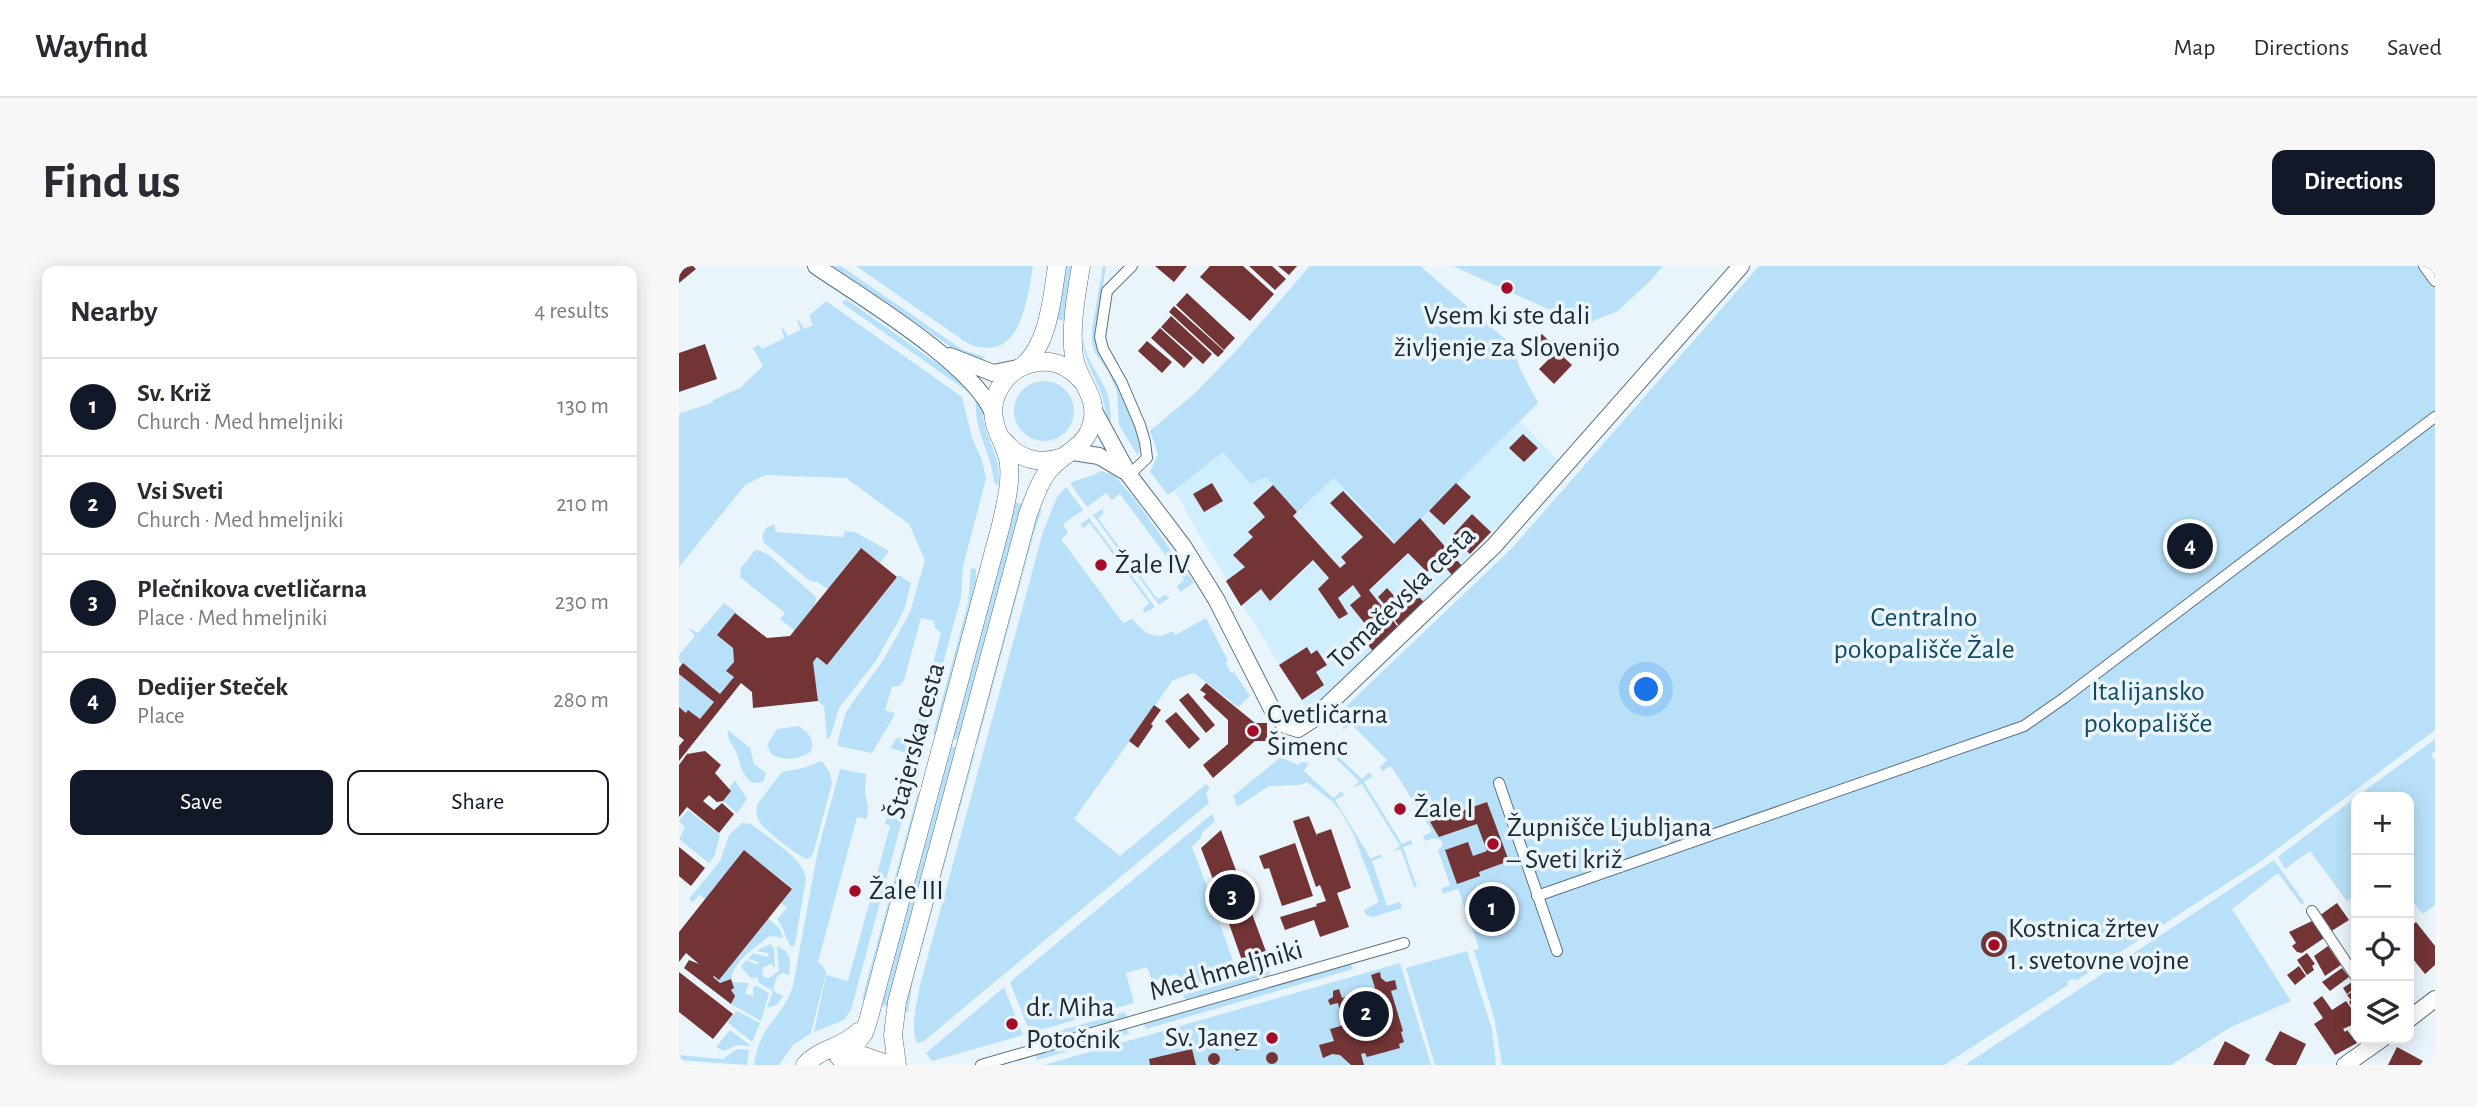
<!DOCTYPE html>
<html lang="en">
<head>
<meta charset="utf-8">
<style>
  body { margin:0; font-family:"Alegreya Sans",sans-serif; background:#f7f7f7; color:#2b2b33 }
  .controls { position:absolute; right:21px; bottom:21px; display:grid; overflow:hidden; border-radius:14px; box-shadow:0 4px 18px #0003 }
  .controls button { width:63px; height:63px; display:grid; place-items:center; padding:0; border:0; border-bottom:2px solid #e1e1e2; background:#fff; color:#2b2b33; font:35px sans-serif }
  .you { position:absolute; left:968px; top:424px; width:24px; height:24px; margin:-18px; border:5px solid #fff; border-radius:50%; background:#1a73e8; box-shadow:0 0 0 10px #1a73e833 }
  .badge { display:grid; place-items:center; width:46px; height:46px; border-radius:50%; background:#111827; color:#fff; font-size:23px; font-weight:700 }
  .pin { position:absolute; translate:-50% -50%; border:4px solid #fff; box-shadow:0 2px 7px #0006 }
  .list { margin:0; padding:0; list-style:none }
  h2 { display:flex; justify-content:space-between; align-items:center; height:91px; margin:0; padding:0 28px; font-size:30px }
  h2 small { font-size:23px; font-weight:400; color:#7c7c81 }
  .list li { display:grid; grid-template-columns:46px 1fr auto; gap:21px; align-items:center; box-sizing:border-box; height:98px; padding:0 28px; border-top:2px solid #e1e1e2 }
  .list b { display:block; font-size:26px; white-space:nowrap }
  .list p { margin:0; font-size:23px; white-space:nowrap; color:#7c7c81 }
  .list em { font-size:23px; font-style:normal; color:#7c7c81 }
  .actions { display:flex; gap:14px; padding:21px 28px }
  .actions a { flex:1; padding:16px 0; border:2px solid #111827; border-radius:14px; text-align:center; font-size:24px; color:#111827 }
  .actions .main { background:#111827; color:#fff }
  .icon { flex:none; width:38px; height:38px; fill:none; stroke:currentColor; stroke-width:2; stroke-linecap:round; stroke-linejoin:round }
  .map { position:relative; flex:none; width:1756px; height:799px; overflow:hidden; border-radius:14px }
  header { display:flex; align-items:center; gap:42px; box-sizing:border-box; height:98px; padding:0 35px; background:#fff; border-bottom:2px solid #e1e1e2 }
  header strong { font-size:33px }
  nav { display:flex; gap:38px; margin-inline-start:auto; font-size:24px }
  .intro { display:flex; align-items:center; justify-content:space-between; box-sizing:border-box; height:168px; padding:0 42px }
  h1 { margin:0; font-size:49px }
  .button { padding:18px 32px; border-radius:14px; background:#111827; color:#fff; font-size:24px; font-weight:700 }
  main { display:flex; gap:42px; padding:0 42px }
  aside { flex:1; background:#fff; border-radius:14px; box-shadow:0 4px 18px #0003 }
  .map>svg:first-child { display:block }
  .built { fill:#d1eeff }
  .green { fill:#b8e1f9 }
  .building { fill:#723435 }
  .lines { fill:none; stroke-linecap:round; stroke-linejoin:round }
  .street-casing { stroke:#597281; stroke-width:12 }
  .secondary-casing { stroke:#597281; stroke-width:18 }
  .primary-casing { stroke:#597281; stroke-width:19 }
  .street { stroke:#fff; stroke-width:10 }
  .secondary { stroke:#fff; stroke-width:16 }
  .primary { stroke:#fff; stroke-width:18 }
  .poi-dot { fill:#a50b27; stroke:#eaf5fb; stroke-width:2.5 }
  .labels { text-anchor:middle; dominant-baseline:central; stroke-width:7; stroke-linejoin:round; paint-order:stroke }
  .poi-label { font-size:28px; fill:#202b31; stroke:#eaf5fb; text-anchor:start }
  .street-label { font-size:28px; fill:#202b31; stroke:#eaf5fb }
  .park-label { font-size:28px; fill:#134963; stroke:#eaf5fb }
</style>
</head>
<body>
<header>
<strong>Wayfind</strong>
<nav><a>Map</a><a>Directions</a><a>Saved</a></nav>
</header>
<div class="intro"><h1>Find us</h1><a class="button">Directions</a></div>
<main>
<aside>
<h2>Nearby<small>4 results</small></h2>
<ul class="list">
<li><span class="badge">1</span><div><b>Sv. Križ</b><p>Church · Med hmeljniki</p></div><em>130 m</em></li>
<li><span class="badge">2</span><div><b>Vsi Sveti</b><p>Church · Med hmeljniki</p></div><em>210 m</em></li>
<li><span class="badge">3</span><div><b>Plečnikova cvetličarna</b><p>Place · Med hmeljniki</p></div><em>230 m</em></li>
<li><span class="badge">4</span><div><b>Dedijer Steček</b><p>Place</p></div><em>280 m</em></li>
</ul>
<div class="actions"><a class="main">Save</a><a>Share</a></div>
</aside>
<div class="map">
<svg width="1756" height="799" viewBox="0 0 1756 799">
  <rect width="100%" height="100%" fill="#eaf5fb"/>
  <path class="built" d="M631,0H741L833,79L841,103L859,137L842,155L880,196L821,264L817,261L791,288L782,298L784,301L629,445L518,265L496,225L471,165L515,128L558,84Z"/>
  <path class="green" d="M154,0H162L284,84L306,91L300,97L285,90Z
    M177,0H354C348,36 341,100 288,77Z
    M385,0H395L385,55L376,53Z
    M424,0H427L417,65L455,157L461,179L459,190L440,159L438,125L429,105L416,87L413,77V63Z
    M631,0H741L833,79L841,103L859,137L717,277L655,212L618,246L587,211L572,218L544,186L489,229L471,206L479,188L471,165L515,128L558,84Z
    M774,0H984L972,14L939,45L904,59Z
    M1080,0H1756V464L1578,598L1398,714L1392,713L1388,716L1389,719L1265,799H823L815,751L795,685L800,682L779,623L764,628L762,623L771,619L759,584L764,579L762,574L754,572L746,575L744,571L753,565L712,500L703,505L701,501L708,494L672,458L664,464L663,455L665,452L662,445L833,282Z
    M167,33L289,119L288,125L163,37Z
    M147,35L283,131L293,172L303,194L307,213L284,300L282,331L240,487L236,489L211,482L217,473L223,471L234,474L262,367L256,362L255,355L242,352L225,414L220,420L213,421L206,444L216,447L214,452L193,487L159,480L158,477L167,446L205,393L231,346L246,294L230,258L167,212L86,209L66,219L0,301V148L34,136V134L61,122L84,100L74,82L80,79L83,83L106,72L102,63L104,62L109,70L122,64L118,55L120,54L125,63L134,59L130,50Z
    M404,73C411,112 436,114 431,162C426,150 426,137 421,125C414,106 404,94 404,73Z
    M335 145a30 30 0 1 1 60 0a30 30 0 1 1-60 0Z
    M297,134C305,142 303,150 306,160C312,183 323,194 319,220L315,217C312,184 295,168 297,134Z
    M421,205L435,209L458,236L515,317L501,326L498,320L505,314L441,228L433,234L427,227L408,241L391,217C399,213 416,210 421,205Z
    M387,221L404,244L384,258L389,267L382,273L444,357L453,353C465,366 475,376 493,365L496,369L527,352L549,395L547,397L552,407L555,406L571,430L559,441L515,407L494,414L395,553L441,590L527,518L531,523L527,527L530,537L245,775L238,777C231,761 238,736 241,719L364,266L378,231Z
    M335,236L345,238L281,475L272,472Z
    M360,242L363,244L354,270L298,479L294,478L350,269Z
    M423,243L425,247L419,252L476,330L479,333L486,329L490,332L480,339L414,249Z
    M410,252L476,341L465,347L464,343L470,337L411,257L405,262L402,261V258Z
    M95,258L97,266L164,271L166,265L176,266L210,285L201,297L181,282L149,323L138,316L131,315L85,277L83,270L87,262Z
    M79,284L90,289L137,331L136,339L116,365L101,353L106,347L61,311L62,302L75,285Z
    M292,302L297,303V322L259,469L254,468L289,337Z
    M220,309L232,317L226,341L219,356L196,396L160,442L152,469L148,474L145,440L139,435L134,396L138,391L148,399Z
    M45,337L57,346L39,369L54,382L55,396L48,405L55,411L41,428L0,395V389L16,370L9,362L19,367Z
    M0,408L35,436L21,453L10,445L7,447L0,441Z
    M119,460C130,466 137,475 131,486C120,494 103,495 92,488L88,479L98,463Z
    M49,464L71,482L75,498L87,507L84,516L74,517C62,509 62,498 57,486C53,477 48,474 49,464Z
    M1756,473V485L1752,488L1756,495V639L1744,648L1730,631V531H1677Z
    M643,475L683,513L690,506L694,510L685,516L723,578L732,574L734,578L724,581L738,621H735L722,583L713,586L721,580L683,518L673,522L680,515L641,477Z
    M270,480L279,482L209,741L200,738Z
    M292,486L296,487L234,714L229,746L225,745L228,726Z
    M602,491L619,499L622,496L630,497L625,505L651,529L655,532L662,525L665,529L656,534L692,593L701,588L703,591L693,595L708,640L721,636L723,642L694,651L687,649L685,644L700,636L674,567L662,546L653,535L628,516L621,519L590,520L558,541L554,530Z
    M143,495L151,507L153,517L134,588L131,592L127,593C116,587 84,564 79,553C76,547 78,543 79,537L103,506L124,502Z
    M161,503L187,508L186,527L189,541L188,553L178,551L139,696L144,700L147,707L132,767L114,779L100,799H75C80,759 103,753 114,720L139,584Z
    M56,514L68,533L58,547L44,535L52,525L50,523Z
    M239,526L241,534L187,734L183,733Z
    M1677,531V629L1668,635L1631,585L1606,603L1599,591Z
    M209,536L221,539L225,547L172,744L165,754L135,766L147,709L169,715L211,560L206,558L208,551L205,550Z
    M9,544L41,569L35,591L30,597L0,573L6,562L0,555Z
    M533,548L536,555L522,568L523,570L513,581L531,629L528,636L531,648L541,658L558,707L503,724L498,708L473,715L468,701L447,707L455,737L351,767L331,716Z
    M63,557L72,558C88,571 124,592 127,612L116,678L113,681C107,676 105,661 98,653L108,642L102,637L113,622L66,585L26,633L20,629L14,636L10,633L41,595L50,569Z
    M1595,594L1625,636L1623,639L1599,607L1553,643L1612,735L1552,761L1492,799H1286Z
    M89,652L101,663L104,672L90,670C76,683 56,693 52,713L41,717L34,711Z
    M91,678L95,682L96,702L92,698L84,701L83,706L85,711L90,712L100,705L98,680L107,685L111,694L110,709L103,707L98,710L94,722L97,727L104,730C101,736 96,742 88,741L94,725L80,717L78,711L72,712L62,701L67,694L79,699L80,696L69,693L74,687L89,691L90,687L77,685Z
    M788,685L813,763L817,799H756L727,702Z
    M721,697L752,799H365Z
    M672,698L674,703L467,763L465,758Z
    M590,705L591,709L506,734L504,729Z
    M53,716L70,717L66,728L74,730V721L78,720L90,727L82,755L52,738L56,730L52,724L55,722Z
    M325,721L344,769L253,795L247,787Z
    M58,745L81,757L73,776L48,756Z
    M446,746L448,751L354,778L352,773Z
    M448,763L450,768L358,794L357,789Z
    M51,764L72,780L57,779L46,785L37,781Z
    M58,783L70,784L68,799L0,794V789L44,793Z"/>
  <path class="building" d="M0,0H14L17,3L0,17Z
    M476,0H508L495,16Z
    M531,0H564L595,28L571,55L521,11Z
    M570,0H593L607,13L596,24Z
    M599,0H618L610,9Z
    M508,27L556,72L545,84L497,39Z
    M495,40L545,85L539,91L490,46Z
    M492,50L533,88L524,98L482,61Z
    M481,62L514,92L505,102L472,72Z
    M863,68L872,77L859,91L849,82Z
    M468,75L493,96L483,107L459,85Z
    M26,78L38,113L0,126V87Z
    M878,85L893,99L875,118L860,103Z
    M844,168L859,182L845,196L830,182Z
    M533,217L544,235L525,246L514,228Z
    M777,217L792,231L765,259L750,245Z
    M594,219L618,246L614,250L661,302L667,297L662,291L684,271L651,237L664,225L715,278L741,252L784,301L773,309L760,294L748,306L729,287L728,288L690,324L719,361L694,385L687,377L695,369L671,339L682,330L674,319L659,332L669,348L660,353L639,323L650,312L634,294L591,335L582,323L562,340L547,315L566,301L554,289L574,271L569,266L586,251L574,237Z
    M793,248L812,266L791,288L772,271Z
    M182,282L218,311L148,399L138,391L134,396L139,435L74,442L73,426L62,417L0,495V480L5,474L0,470V441L7,447L9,444L21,453L35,436L0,408V402L4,397L41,428L55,411L47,405L55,396L54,382L38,369L56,347L88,372L111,370Z
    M708,322L718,333L708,341L699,331Z
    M738,329L745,336L720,360L714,352Z
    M628,381L632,388L638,384L648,399L637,406L645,419L623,434L600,399Z
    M527,417L576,457H588V475H576L534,512L524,499L549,478V454L524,431L527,428L521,424Z
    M509,427L536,459L527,467L500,434Z
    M475,439L482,444L472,458L474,460L459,482L450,475Z
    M497,446L521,473L510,483L486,455Z
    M26,485L42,499L36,507L52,525L44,535L38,536L30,529L24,535L35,544L43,537L55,548L40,567L8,541L0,551V499L8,488Z
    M808,536L830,595L800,606L801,610L778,618L766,584L789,576L794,590L808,585L798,558L760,571L751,556Z
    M630,550L638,570V568L652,563L672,622L658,627L670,661L641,671L635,654L606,664L601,651L638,640L637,638L647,635L641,619L637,621L614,555Z
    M542,564L589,691L565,700L548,652L539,645L537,636L540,629L522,582Z
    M616,577L634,630L603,640L590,602L585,603L580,590Z
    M0,581L26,602L12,620L0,610Z
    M65,584L113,623L40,714L35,710L34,711L41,717L52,713L55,722L52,724L56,730L52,738L5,702L10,694L20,698L7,687L0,696V666Z
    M818,626L825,636L830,637L833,641L827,651L829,656L825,658L823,653L799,661L798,658L793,660L789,648L794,646L793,643L814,635L812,630Z
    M1658,637L1670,654L1651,666L1640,650Z
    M1633,655L1645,672L1623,687L1618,686L1613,680L1617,677L1610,666Z
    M1737,656L1756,680V699L1746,708L1730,688V662Z
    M1302 678a13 13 0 1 1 26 0a13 13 0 1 1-26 0Z
    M1649,680L1662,699L1646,710L1635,690Z
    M1628,687L1636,698L1633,700L1635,704L1628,709L1618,694Z
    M1620,700L1627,710L1616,719L1608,709Z
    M1663,702L1670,711L1651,725L1643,716Z
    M0,706L54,748L34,773L0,746Z
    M701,706L702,712L707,716L716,714L718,723L712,725L724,765L722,766L725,776L720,778L721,782L688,791L686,787L682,788L685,799H672L661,789L653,788L644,792L640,779L655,775L651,763L665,759L659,737L651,739L649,734L654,731V725L660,723L663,732L696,722L692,709Z
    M1673,716L1677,721L1668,728L1664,722Z
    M1677,723V757L1664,763L1666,766L1668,764L1678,777L1656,789L1635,758L1644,752L1634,737L1643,730L1653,744L1667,735L1672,742L1673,741L1670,736L1672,734L1668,729Z
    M1601,765L1627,778L1617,799H1595L1586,794Z
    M597,767L598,774L589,777L587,769Z
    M572,774L574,780L557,785L555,778Z
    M1546,775L1571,789L1566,799H1534Z
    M1718,781L1744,795L1741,799H1709Z
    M513,783L517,799H471L470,793Z
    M587 792a6 6 0 1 1 12 0a6 6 0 1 1-12 0Z
    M529 793a6 6 0 1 1 12 0a6 6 0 1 1-12 0Z"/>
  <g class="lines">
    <g class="street-casing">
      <path id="street" d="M1745,0L1756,15
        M450,209L468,192L466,176L461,159L443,117L424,83L421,71L428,25L453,0
        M820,517L878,685
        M858,630L1345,460L1385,432L1756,151
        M1633,645L1677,711
        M302,799L725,677"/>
    </g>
    <g class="secondary-casing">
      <path id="secondary" d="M137,0C182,31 298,100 315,150
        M271,90L314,107L339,102
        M414,143L450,209L504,280L537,333L595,447L606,459L619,463L633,454L815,280L1062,0
        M394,186L420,190L445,205
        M1730,753L1756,733
        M1666,799L1703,773"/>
    </g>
    <g class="primary-casing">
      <path id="primary" d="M344,100C370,77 373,32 378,0
        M325,175C340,194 362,199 384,191
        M168,789L185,767L189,755L322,259C326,240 332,219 330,199C329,184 320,172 316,158C308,128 330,99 360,96C377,94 392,102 403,115
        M160,791L185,790L210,799
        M126,799C141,782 164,782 179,766
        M218,799L214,769L218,736L349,248C355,233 360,216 370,204C385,186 407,182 413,157C420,131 399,115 395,91C391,62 397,29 402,0"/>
    </g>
    <use href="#street" class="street"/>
    <use href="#secondary" class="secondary"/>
    <use href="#primary" class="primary"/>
  </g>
  <g class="poi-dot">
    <circle cx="828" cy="22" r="7"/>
    <circle cx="422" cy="299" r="7"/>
    <circle cx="574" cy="465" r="7"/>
    <circle cx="721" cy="543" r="7"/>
    <circle cx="814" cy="578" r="7"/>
    <circle cx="176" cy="625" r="7"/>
    <circle cx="1315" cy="679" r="7"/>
    <circle cx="333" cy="758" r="7"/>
    <circle cx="593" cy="772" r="7"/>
  </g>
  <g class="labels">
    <g class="poi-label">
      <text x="828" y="50" text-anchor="middle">Vsem ki ste dali<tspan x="828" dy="32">življenje za Slovenijo</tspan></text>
      <text x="436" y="299">Žale IV</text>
      <text x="588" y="449">Cvetličarna<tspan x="588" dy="32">Šimenc</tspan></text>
      <text x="735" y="543">Žale I</text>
      <text x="828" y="562">Župnišče Ljubljana<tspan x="828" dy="32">– Sveti križ</tspan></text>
      <text x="190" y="625">Žale III</text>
      <text x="1329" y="663">Kostnica žrtev<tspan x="1329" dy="32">1. svetovne vojne</tspan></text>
      <text x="347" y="742">dr. Miha<tspan x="347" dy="32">Potočnik</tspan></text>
      <text x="579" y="772" text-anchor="end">Sv. Janez</text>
    </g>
    <g class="street-label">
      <text transform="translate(723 332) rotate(-44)">Tomačevska cesta</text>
      <text transform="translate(237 475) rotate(-75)">Štajerska cesta</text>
      <text transform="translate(547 705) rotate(-16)">Med hmeljniki</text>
    </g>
    <g class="park-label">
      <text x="1245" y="352">Centralno<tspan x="1245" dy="32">pokopališče Žale</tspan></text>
      <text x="1469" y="426">Italijansko<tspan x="1469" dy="32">pokopališče</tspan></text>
    </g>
  </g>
</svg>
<div class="controls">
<button>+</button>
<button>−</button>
<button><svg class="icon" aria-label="locate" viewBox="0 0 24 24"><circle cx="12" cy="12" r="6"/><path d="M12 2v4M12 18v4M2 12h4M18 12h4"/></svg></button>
<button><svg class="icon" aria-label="layers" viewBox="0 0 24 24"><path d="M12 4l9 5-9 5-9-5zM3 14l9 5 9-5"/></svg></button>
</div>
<div class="you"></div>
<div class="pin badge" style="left:813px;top:643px">1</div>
<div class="pin badge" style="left:687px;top:748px">2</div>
<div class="pin badge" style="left:553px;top:631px">3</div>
<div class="pin badge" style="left:1511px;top:280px">4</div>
</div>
</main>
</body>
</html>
